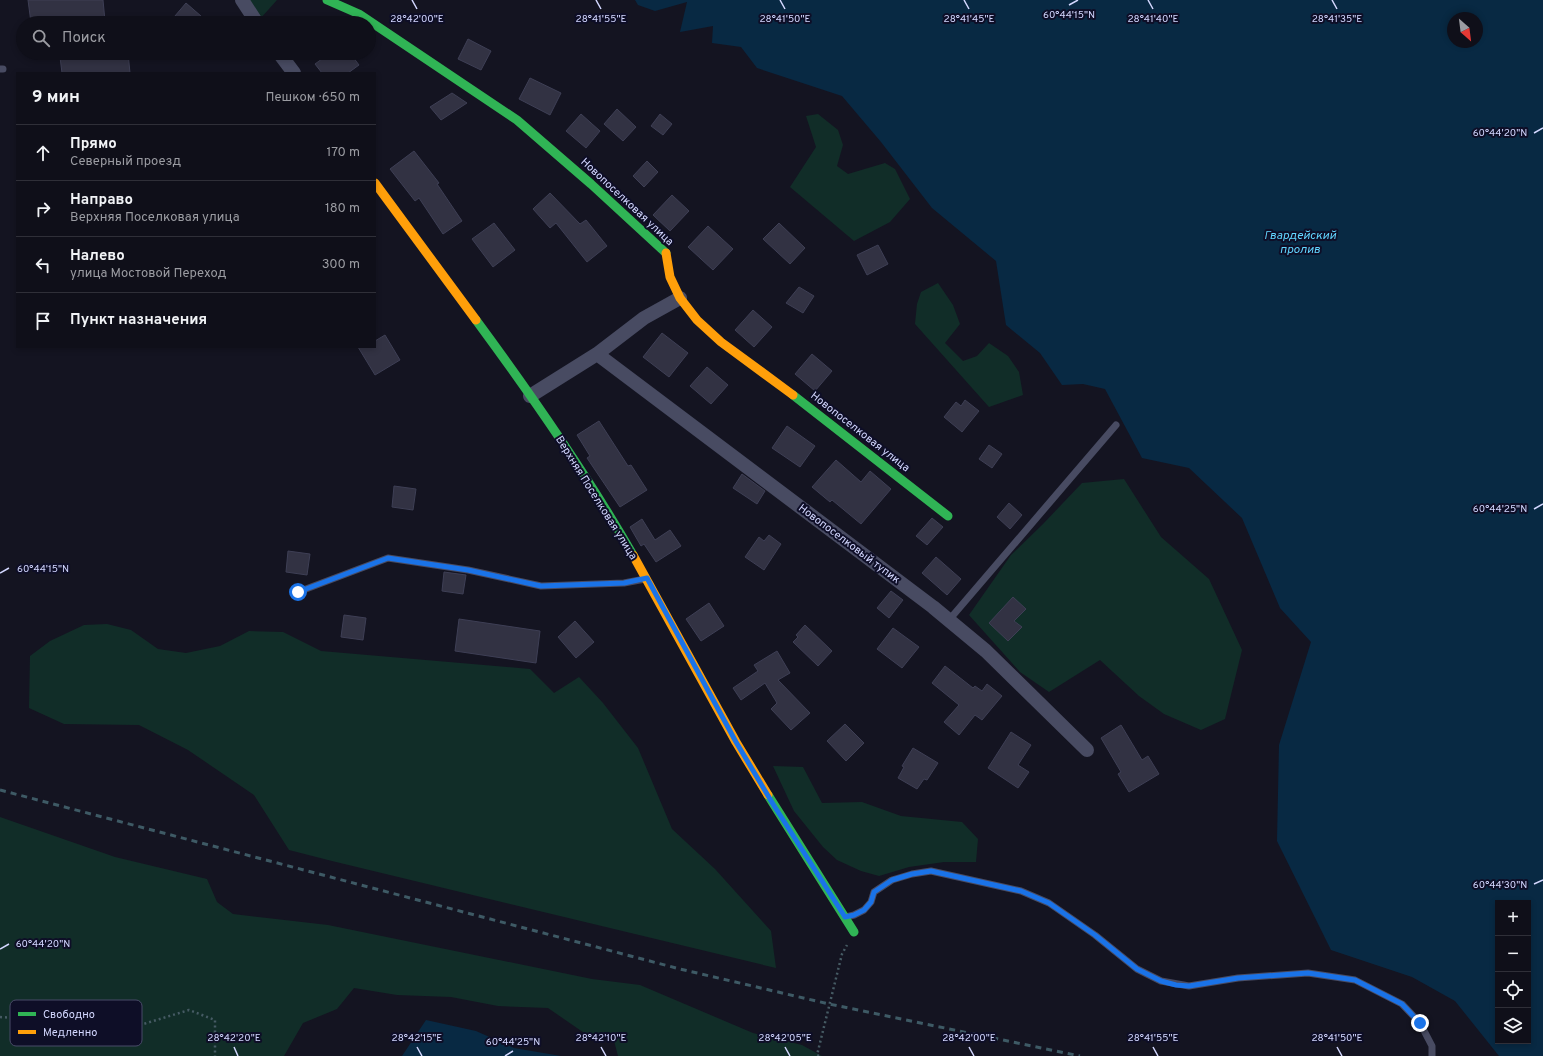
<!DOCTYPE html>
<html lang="ru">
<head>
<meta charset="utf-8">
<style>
  body { margin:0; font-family:Overpass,sans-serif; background:#181822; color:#f1f3f6 }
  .controls { position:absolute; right:12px; bottom:12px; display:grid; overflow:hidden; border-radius:0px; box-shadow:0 2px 6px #0003 }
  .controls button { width:36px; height:36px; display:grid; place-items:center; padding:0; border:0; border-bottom:1px solid #2f2f38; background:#0f0f19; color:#f1f3f6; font:20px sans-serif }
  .compass { position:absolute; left:1447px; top:12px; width:36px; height:36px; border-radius:50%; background:#0f0f19; box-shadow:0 2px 6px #0003; rotate:152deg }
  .stop { position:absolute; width:12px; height:12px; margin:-9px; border:3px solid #1a73e8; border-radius:50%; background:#fff }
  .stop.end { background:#1a73e8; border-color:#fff; box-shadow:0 1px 4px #0008 }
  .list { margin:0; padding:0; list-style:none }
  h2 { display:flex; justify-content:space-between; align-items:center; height:52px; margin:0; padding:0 16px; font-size:17px }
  h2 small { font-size:13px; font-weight:400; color:#9b9ca2 }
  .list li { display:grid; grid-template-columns:26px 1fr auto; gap:12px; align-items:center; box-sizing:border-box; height:56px; padding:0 16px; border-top:1px solid #2f2f38 }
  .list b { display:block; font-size:15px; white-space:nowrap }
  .list p { margin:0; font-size:13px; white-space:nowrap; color:#9b9ca2 }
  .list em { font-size:13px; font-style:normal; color:#9b9ca2 }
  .icon { flex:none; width:22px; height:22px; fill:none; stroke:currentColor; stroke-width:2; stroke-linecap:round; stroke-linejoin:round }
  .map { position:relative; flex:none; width:1543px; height:1056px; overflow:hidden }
  .search { position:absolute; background:#0f0f19; box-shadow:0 2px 6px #0003; left:16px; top:16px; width:360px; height:44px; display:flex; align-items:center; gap:10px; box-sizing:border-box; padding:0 14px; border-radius:22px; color:#9b9ca2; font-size:15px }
  .panel { position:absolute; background:#0f0f19; box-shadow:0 2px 6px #0003; left:16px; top:72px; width:360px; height:276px; border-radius:0px }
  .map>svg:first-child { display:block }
  .green { fill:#112d28 }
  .water { fill:#082943; fill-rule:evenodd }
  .building { fill:#323243; stroke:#3e3f55 }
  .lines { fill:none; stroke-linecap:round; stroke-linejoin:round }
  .path { stroke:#465b64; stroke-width:2.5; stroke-dasharray:2 3; stroke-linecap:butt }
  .lane { stroke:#484b62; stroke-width:7 }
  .street { stroke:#484b62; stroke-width:14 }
  .fast { stroke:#30b455; stroke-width:9 }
  .slow { stroke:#ff9f0a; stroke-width:9 }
  .rail { stroke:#3e5a65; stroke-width:3; stroke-dasharray:6 5; stroke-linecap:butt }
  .route { stroke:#1a73e8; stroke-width:5 }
  .ticks { fill:none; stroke:#d3d7ff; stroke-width:1.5 }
  .labels { text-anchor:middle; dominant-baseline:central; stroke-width:4; stroke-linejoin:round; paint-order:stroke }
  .street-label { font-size:11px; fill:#d3d7ff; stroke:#0e0e27 }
  .water-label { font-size:12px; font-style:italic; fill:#61d5ff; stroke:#0e0e27 }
  .key { fill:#0e0e27; stroke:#494a68; stroke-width:1 }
  .key-label { font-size:11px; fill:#d3d7ff }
  .ticks-label { font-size:10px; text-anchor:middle; fill:#d3d7ff; stroke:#0e0e27; stroke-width:4; stroke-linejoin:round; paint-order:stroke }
</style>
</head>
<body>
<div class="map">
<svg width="1543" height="1056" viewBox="0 0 1543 1056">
  <rect width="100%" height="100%" fill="#141421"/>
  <path class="green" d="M249,0H277L260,19Z
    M818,114L838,130L843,145L837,166L848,174L885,163L895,169L910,199L890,222L854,241L790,187L816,147L806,116Z
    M938,283L953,305L960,324L945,343L963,361L977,356L989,343L1008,356L1019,372L1023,395L989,407L915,324L917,304L921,292Z
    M1124,479L1161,537L1209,579L1242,650L1225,719L1201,730L1164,714L1139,696L1100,660L1049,692L1020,672L969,615L1011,555L1043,524L1082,483Z
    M107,624L131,630L158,649L186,653L220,646L249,631L283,632L321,651L530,669L554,693L579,677L603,703L638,748L672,829L715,869L771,931L776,968L332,861L289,850L254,795L188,750L139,725L64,724L29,708L30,656L50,641L84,625Z
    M773,766L803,767L822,803L862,802L901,816L962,822L978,839L976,862H944L909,867L879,876L861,871L837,860L823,847L794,811Z
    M0,817L115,857L207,879L217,902L233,914L328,925L592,979L640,985L753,1033L802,1045L822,1056H618L612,1033L590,1037L548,1008L498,1006L451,997L397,995L354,988L337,1009L303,1023L284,1056H0Z"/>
  <path class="water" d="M635,0H1543V1056H1499L1455,1001L1412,977L1331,950L1277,841L1279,745L1311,642L1280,608L1242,518L1189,468L1142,458L1105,389L1083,384L1062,385L1040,353L1006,325L996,261L932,208L881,142L842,96L757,68L741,47L712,43L713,26L680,32L687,2L655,11L638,5ZM1453,18H1477V42H1453ZM1498,903H1528V1041H1498Z
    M426,1020L476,1031L514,1048L561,1056H402Z"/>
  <path class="building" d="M28,0H103L105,21L75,23L74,21L55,23H31Z
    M186,3L209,23H169Z
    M468,39L491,51L481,70L458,59Z
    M94,53H128L130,73H62L60,57Z
    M330,53H350L359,65L348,73H322L315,64Z
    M530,78L561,93L550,115L519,99Z
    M452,93L467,103L441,120L430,107Z
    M617,109L636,127L623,141L604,124Z
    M581,114L600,131L586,148L566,131Z
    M660,114L672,124L663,135L651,126Z
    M414,151L439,183L437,184L462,221L443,234L419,198L415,201L390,169Z
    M647,161L658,172L644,187L633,176Z
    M550,193L580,224L586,220L607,246L587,262L556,223L550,228L533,209Z
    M672,195L689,211L670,231L653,215Z
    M494,223L515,250L493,267L472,239Z
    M779,223L805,248L790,264L763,239Z
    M708,226L733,249L713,270L688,247Z
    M878,245L888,264L867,275L857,255Z
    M799,287L814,296L803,313L786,303Z
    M753,310L772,327L754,347L735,330Z
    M662,333L688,353L669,377L643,357Z
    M385,335L400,360L375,375L358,347H375V341Z
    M812,354L832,371L815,391L795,374Z
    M707,367L728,385L711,404L690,386Z
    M965,400L979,411L962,432L944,417L956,402L961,406Z
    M599,421L628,466L631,465L647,490L620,507L587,458L590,456L577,435Z
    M787,426L815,446L800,467L772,448Z
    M989,445L1002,454L992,468L979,459Z
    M836,460L861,482L870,471L891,489L861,524L832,500L830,502L812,487Z
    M742,474L765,491L757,504L733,488Z
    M394,486L416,489L413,510L392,507Z
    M1009,503L1022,515L1010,529L997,517Z
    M932,518L943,527L927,545L916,536Z
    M642,519L655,540L670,530L681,546L656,562L644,544L641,546L630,527Z
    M769,535L781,544L764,570L745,557L759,537L764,541Z
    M288,551L310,554L307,575L286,572Z
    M936,557L961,579L947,595L922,573Z
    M444,572L466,575L463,594L442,591Z
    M891,591L903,600L889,618L877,608Z
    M1013,597L1026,609L1014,621L1022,627L1008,641L989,623Z
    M709,603L724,626L701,641L686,619Z
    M344,615L366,618L363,640L341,637Z
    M459,619L540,631L536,663L455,651Z
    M575,621L594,642L576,658L558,637Z
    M805,625L832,651L818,666L793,642L798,637L796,635Z
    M893,628L919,647L902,668L877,649Z
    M777,651L790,673L778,680L810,713L791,730L771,709L777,703L765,683L741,700L733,688L758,671L754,665Z
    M945,666L973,688L975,686L982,691L987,684L1002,696L982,720L975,715L959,735L944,722L959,705L932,683Z
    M845,724L864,743L846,761L827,741Z
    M1121,725L1142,760L1148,756L1159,774L1129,792L1118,774L1121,772L1101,738Z
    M1011,732L1031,745L1018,765L1029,772L1018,788L988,768Z
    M913,748L938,763L927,780L924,779L917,789L898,778L904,767L902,766Z"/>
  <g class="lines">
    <path class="path" d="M0,1017L137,1026L189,1010L215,1020V1056
      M819,1056L817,1055L842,954L847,945"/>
    <path class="lane" d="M0,69H3
      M298,592L388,558L468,570L541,586L624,583L645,579
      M949,620L1116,425
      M846,917L854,915L864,910L871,902L874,892L892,880L912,874L931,871L1021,891L1049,903L1095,935L1137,969L1161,981L1189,986L1238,978L1308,973L1355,980L1402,1004L1420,1023L1432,1046V1056"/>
    <path class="street" d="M242,0L257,23
      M279,53L294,73
      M597,354L933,607L986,651L1087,750
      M530,396L597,354L644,318L680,298"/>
    <path class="fast" d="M327,0L359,14L517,120L591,184L666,253
      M476,320C532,396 586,473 633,555
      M793,395L948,516
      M768,795L854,932"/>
    <path class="slow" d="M375,183L476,320
      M666,253L670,277L680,298L697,320L721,342L793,395
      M633,555L736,742L768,795"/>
    <path class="rail" d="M0,790L680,969L829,1004L1080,1056"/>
  </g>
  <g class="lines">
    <path class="route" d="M298,592L388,558L468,570L541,586L624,583L647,578L736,742L773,804L845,917L854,915L864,910L871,902L874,892L892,880L912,874L931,871L1021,891L1049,903L1095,935L1137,969L1161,981L1176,985L1189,986L1238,978L1308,973L1355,980L1402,1004L1420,1023"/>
  </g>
  <path class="ticks" d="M412,0L417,9M596,0L601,9M780,0L785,9M964,0L969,9M1148,0L1153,9M1332,0L1337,9M1069,5L1078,0M1534,133L1543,128M1534,509L1543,504M0,573L9,568M1534,884L1543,880M0,949L9,944M234,1047L238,1056M417,1047L422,1056M601,1047L606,1056M785,1047L790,1056M969,1047L974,1056M1153,1047L1158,1056M1337,1047L1342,1056M505,1056L513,1051"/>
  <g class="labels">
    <g class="street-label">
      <text transform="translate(627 202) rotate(43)">Новопоселковая улица</text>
      <text transform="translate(860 432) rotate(38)">Новопоселковая улица</text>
      <text transform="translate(596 498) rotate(58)">Верхняя Поселковая улица</text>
      <text transform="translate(849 544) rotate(37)">Новопоселковый тупик</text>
    </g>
    <g class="water-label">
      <text x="1300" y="236">Гвардейский<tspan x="1300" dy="14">пролив</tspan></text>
    </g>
  </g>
  <rect x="10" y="1000" width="132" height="46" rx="6" class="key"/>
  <rect x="18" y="1012" width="18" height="4" fill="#30b455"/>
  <rect x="18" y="1030" width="18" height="4" fill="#ff9f0a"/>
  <g class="key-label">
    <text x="43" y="1018">Свободно</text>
    <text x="43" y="1036">Медленно</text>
  </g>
  <g class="ticks-label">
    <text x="1069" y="18">60°44'15"N</text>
    <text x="417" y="22">28°42'00"E</text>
    <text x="601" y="22">28°41'55"E</text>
    <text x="785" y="22">28°41'50"E</text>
    <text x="969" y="22">28°41'45"E</text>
    <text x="1153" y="22">28°41'40"E</text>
    <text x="1337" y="22">28°41'35"E</text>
    <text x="1500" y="136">60°44'20"N</text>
    <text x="1500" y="512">60°44'25"N</text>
    <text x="43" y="572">60°44'15"N</text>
    <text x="1500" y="888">60°44'30"N</text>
    <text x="43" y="947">60°44'20"N</text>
    <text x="234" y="1041">28°42'20"E</text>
    <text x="417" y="1041">28°42'15"E</text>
    <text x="601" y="1041">28°42'10"E</text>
    <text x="785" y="1041">28°42'05"E</text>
    <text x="969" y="1041">28°42'00"E</text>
    <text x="1153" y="1041">28°41'55"E</text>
    <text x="1337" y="1041">28°41'50"E</text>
    <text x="513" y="1045">60°44'25"N</text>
  </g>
</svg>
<div class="controls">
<button>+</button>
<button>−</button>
<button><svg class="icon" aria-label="locate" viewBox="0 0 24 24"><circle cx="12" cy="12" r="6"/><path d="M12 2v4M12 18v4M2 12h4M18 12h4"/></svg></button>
<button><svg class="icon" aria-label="layers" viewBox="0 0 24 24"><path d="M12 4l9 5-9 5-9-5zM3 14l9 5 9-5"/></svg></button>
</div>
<svg class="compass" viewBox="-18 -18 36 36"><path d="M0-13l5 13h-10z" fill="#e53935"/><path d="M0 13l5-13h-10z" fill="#9b9ca2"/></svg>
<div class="stop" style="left:298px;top:592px"></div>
<div class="stop end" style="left:1420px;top:1023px"></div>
<div class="search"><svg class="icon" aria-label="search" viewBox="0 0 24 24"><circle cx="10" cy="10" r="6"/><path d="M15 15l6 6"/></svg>Поиск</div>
<section class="panel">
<h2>9 мин<small>Пешком · 650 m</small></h2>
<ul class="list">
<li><svg class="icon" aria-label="ahead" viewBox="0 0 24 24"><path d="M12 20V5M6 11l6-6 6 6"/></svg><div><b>Прямо</b><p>Северный проезд</p></div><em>170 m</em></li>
<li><svg class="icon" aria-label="right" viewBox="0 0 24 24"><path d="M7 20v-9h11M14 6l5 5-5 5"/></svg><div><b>Направо</b><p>Верхняя Поселковая улица</p></div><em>180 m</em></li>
<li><svg class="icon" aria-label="left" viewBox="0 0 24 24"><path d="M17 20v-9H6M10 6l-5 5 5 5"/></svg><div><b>Налево</b><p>улица Мостовой Переход</p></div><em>300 m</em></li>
<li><svg class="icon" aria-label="arrive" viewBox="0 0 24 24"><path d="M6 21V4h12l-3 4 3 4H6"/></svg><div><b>Пункт назначения</b></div></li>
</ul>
</section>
</div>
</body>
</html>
